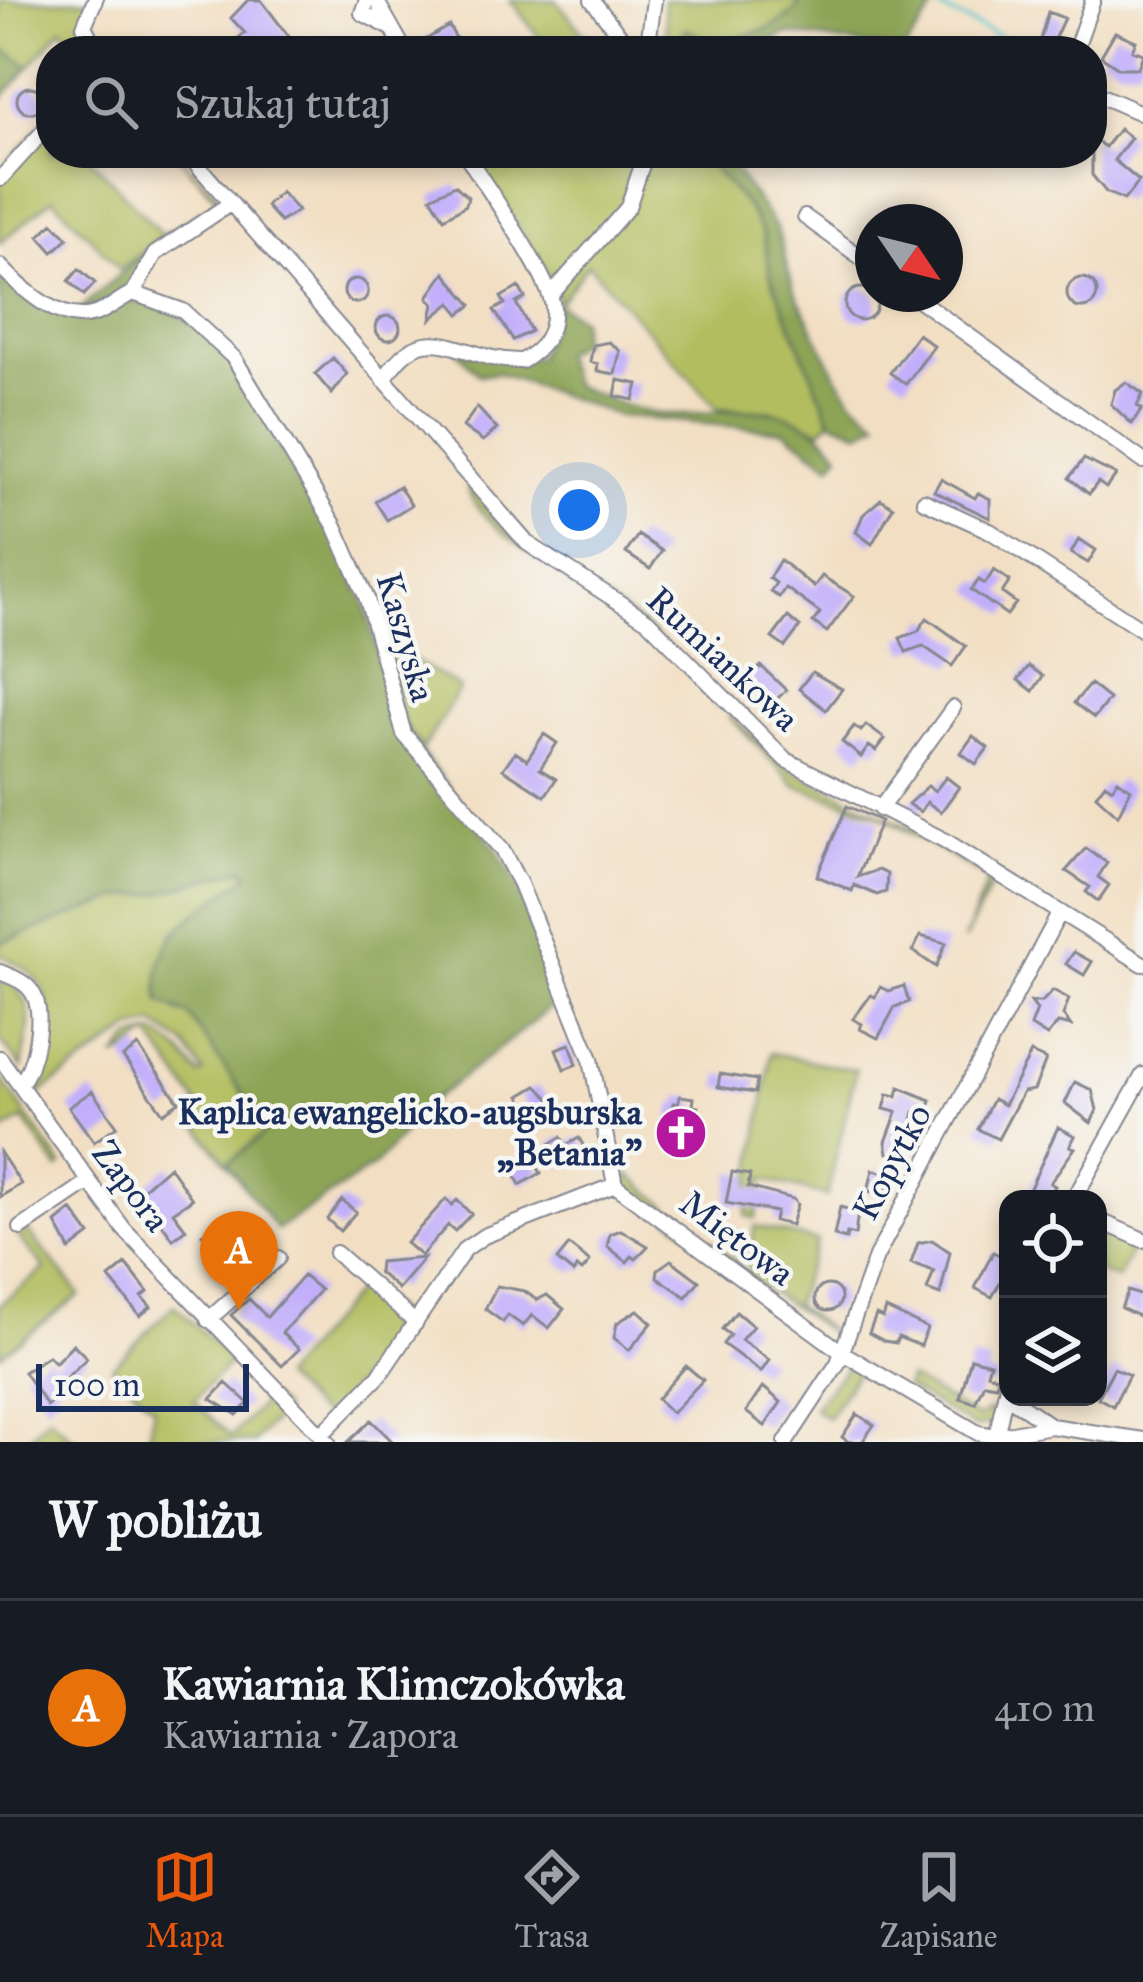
<!DOCTYPE html>
<html lang="pl">
<head>
<meta charset="utf-8">
<style>
  body { margin:0; font-family:"IM FELL Great Primer",serif; background:#20242c; color:#f1f3f6 }
  .controls { position:absolute; right:36px; bottom:36px; display:grid; overflow:hidden; border-radius:24px; box-shadow:0 6px 18px #0003 }
  .controls button { width:108px; height:108px; display:grid; place-items:center; padding:0; border:0; border-bottom:3px solid #363941; background:#171b24; color:#f1f3f6; font:60px sans-serif }
  .compass { position:absolute; left:855px; top:204px; width:108px; height:108px; border-radius:50%; background:#171b24; box-shadow:0 6px 18px #0003; rotate:125deg }
  .scale { position:absolute; left:36px; bottom:30px; width:213px; box-sizing:border-box; padding-left:12px; border:6px solid #1b2f5e; border-top:0; font-size:33px; line-height:42px; white-space:nowrap; color:#1b2f5e; -webkit-text-stroke:9px #f6f6f2; paint-order:stroke }
  .you { position:absolute; left:579px; top:510px; width:42px; height:42px; margin:-30px; border:9px solid #fff; border-radius:50%; background:#1a73e8; box-shadow:0 0 0 18px #1a73e833 }
  .badge { display:grid; place-items:center; width:78px; height:78px; border-radius:50%; background:#ea580c; color:#fff; font-size:39px; font-weight:700 }
  .pin { position:absolute; translate:-50% -99px; filter:drop-shadow(0 3px 6px #0008) }
  .pin::after { content:''; position:absolute; top:63px; width:42px; height:36px; background:inherit; clip-path:polygon(0 0,100% 0,50% 100%) }
  .list { margin:0; padding:0; list-style:none }
  h2 { display:flex; justify-content:space-between; align-items:center; height:156px; margin:0; padding:0 48px; font-size:51px }
  h2 small { font-size:39px; font-weight:400; color:#9ea1a6 }
  .list li { display:grid; grid-template-columns:78px 1fr auto; gap:36px; align-items:center; box-sizing:border-box; height:216px; padding:0 48px; border-top:3px solid #363941 }
  .list b { display:block; font-size:45px; white-space:nowrap }
  .list p { margin:0; font-size:39px; white-space:nowrap; color:#9ea1a6 }
  .list em { font-size:39px; font-style:normal; color:#9ea1a6 }
  .icon { flex:none; width:66px; height:66px; fill:none; stroke:currentColor; stroke-width:2; stroke-linecap:round; stroke-linejoin:round }
  .map { position:relative; flex:none; width:1143px; height:1442px; overflow:hidden }
  .search { position:absolute; background:#171b24; box-shadow:0 6px 18px #0003; left:36px; right:36px; top:36px; height:132px; display:flex; align-items:center; gap:30px; box-sizing:border-box; padding:0 42px; border-radius:48px; color:#9ea1a6; font-size:45px }
  .sheet { height:372px; background:#171b24 }
  nav { display:flex; justify-content:space-around; align-items:center; box-sizing:border-box; height:168px; border-top:3px solid #363941; background:#171b24; font-size:33px; color:#9ea1a6 }
  nav a { display:grid; justify-items:center; gap:6px }
  nav .on { color:#ea580c }
  .map>svg:first-child { display:block }
  .green { fill:#b2bd5f; stroke:#66765e; stroke-width:3 }
  .forest { fill:#8da456; stroke:#546a5a; stroke-width:3 }
  .lines { fill:none; stroke-linecap:round; stroke-linejoin:round }
  .stream { stroke:#57c4ca; stroke-width:4.5 }
  .building { fill:#c1affb }
  .minor-casing { stroke:#868790; stroke-width:18 }
  .minor { stroke:#fff; stroke-width:14 }
  .labels { text-anchor:middle; dominant-baseline:central; stroke-width:9; stroke-linejoin:round; paint-order:stroke }
  .street-label { font-size:36px; fill:#1b2f5e; stroke:#f6f6f2 }
  .poi-label { font-size:36px; font-weight:bold; fill:#1b2f5e; stroke:#f6f6f2; text-anchor:end }
</style>
</head>
<body>
<div class="map">
<svg width="1143" height="1442" viewBox="0 0 1143 1442">
  <rect width="100%" height="100%" fill="#f6f6f2"/>
  <filter id="ink" filterUnits="userSpaceOnUse"><feTurbulence type="fractalNoise" baseFrequency=".00833" numOctaves="2"/><feDisplacementMap in="SourceGraphic" scale="24" xChannelSelector="R" yChannelSelector="G"/><feConvolveMatrix kernelMatrix="1 2 1 2 8 2 1 2 1" color-interpolation-filters="sRGB"/></filter>
  <filter id="wash" filterUnits="userSpaceOnUse"><feTurbulence type="fractalNoise" baseFrequency=".004" numOctaves="4" result="noise"/><feDisplacementMap in="SourceGraphic" scale="48" xChannelSelector="R" yChannelSelector="G"/><feGaussianBlur stdDeviation="2.7" result="paint"/><feColorMatrix in="noise" values="0 0 0 0 0 0 0 0 0 0 0 0 0 0 0 0 0 1.4 0 .05"/><feComposite in="paint" operator="in"/></filter>
  <g filter="url(#wash)">
    <rect width="100%" height="100%" fill="#f2dfc3"/>
    <path class="green" d="M0,0H90L92,51H83L62,28L30,66L0,49Z
      M510,0H556L598,51H550Z
      M663,0H800L801,2C784,32 741,35 710,44L688,30L668,48Z
      M51,114V153H86L162,235L219,201L176,153L220,198V205L166,240L162,236L120,269L53,198L0,243V171Z
      M471,153H699L748,208L763,234L771,277L831,420L821,430L771,411L717,408L588,264L558,304L554,284Z
      M468,484L523,546L647,627L715,697L717,707C687,634 464,537 468,484Z
      M383,641L460,688L423,749L405,726Z
      M729,716L792,770L943,844L986,873L991,879L990,888L964,941L988,879L879,814L796,786Z
      M244,868L248,876L172,935L176,1012L188,1014L264,1125V1134L227,1164L187,1112L198,1104L150,1035L115,1059L131,1039L155,1033L178,1049L199,1075L204,1073L184,1044L155,1024L133,1029L40,1093C25,1032 85,992 0,955V943L122,897L159,893Z
      M0,979C42,997 28,1030 22,1068L0,1040Z
      M771,1053L856,1070L827,1196L763,1179L756,1218L746,1216Z
      M0,1077L62,1165L58,1169L23,1119L0,1134Z
      M629,1175L739,1264L735,1268L625,1184Z
      M1098,1224L1135,1241L1118,1279L1098,1271Z
      M755,1226L817,1241L794,1305L840,1339L746,1275Z
      M27,1230L80,1295L0,1355V1304L45,1269L18,1236Z
      M363,1283L402,1317L403,1326L340,1404L329,1416L318,1413L281,1378Z
      M174,1305L232,1360L194,1401L231,1437L269,1396L283,1410L254,1442H147L154,1408L112,1367Z
      M849,1364L885,1389L857,1372L828,1418L813,1408Z
      M909,1378L978,1418L990,1410L992,1423L975,1428L905,1387Z
      M49,1416L77,1442H24Z"/>
    <path class="forest" d="M800,0H940L904,51L788,34L743,51H667L688,29L710,44C741,35 788,32 800,0Z
      M0,48L30,66L0,101Z
      M699,153H723L777,229L793,288L835,373L853,400L879,421L861,432L831,420L771,277L763,234L748,208Z
      M163,236L166,240C139,268 121,309 79,310Z
      M0,271L68,316L133,298L166,307L206,332L251,389L285,457L331,528L364,600L394,717L496,848L517,884L558,1002L433,1100L375,1165L277,1230L227,1164L264,1134V1125L188,1014L160,1002C148,933 200,913 248,876L244,868L159,893L122,897L0,943Z
      M558,304L581,319L580,342L561,354L574,386C601,396 635,412 664,414C733,416 789,390 840,453L831,465L785,431L619,416L498,373L479,375L457,351L537,358Z"/>
    <g class="lines">
      <path class="stream" d="M922,0L1030,51
        M1092,79L1143,103"/>
    </g>
    <g id="blocks">
      <path class="building" d="M248,0H261L300,51H237L231,44L245,33L231,18Z
        M1048,12L1064,18L1052,44L1040,40Z
        M449,26L460,46L432,51L425,40Z
        M1115,32L1136,41L1132,50L1143,54L1138,68H1119L1101,56Z
        M17 100a13 13 0 1 1 26 0a13 13 0 1 1-26 0Z
        M1119,129L1131,138L1114,160L1139,181L1124,200L1106,192L1092,175V138L1105,147Z
        M455,185L468,197L466,205L444,218L431,197Z
        M281,192L298,211L280,222L266,206Z
        M53,223L68,238L53,252L39,236Z
        M79,269L95,283L84,295L69,281Z
        M445,273L472,305L460,314L451,303L431,319L434,304L428,297Z
        M1067 293a15 15 0 1 1 30 0a15 15 0 1 1-30 0Z
        M344 291a12 12 0 1 1 24 0a12 12 0 1 1-24 0Z
        M519,287L525,298L516,303L531,331L513,340L494,310L505,304L501,297Z
        M845 304a16 16 0 1 1 32 0a16 16 0 1 1-32 0Z
        M376 328a12 12 0 1 1 24 0a12 12 0 1 1-24 0Z
        M918,334L934,346L906,384L890,373Z
        M609,342L620,351L615,374L597,371L598,364L590,362L593,345Z
        M333,358L347,374L332,394L315,374Z
        M618,380L638,384L634,400L615,396Z
        M1126,382L1143,394L1137,406L1142,409L1132,424L1111,404L1115,390Z
        M477,407L497,429L483,441L463,427Z
        M1084,459L1116,475L1106,488L1098,482L1089,494L1069,478Z
        M941,479L975,498L978,493L990,499V518L934,491Z
        M399,486L411,505L387,520L375,501Z
        M881,499L893,507L872,544L856,532L863,515Z
        M638,535L662,551L650,569L626,553Z
        M1079,539L1096,550L1088,563L1071,553Z
        M780,560L814,587L822,576L854,596L827,632L813,622L820,613L790,591L785,588L779,597L770,592L776,583L769,578Z
        M994,570L1010,581L1002,593L1016,603L1007,615L971,590L979,580L985,584Z
        M788,617L800,627L785,647L772,638Z
        M927,618L966,646L952,666L923,646L906,652L900,638L918,631Z
        M761,666L786,690L771,705L746,681Z
        M1029,666L1043,676L1033,691L1018,680Z
        M812,672L842,689L826,710L799,689Z
        M1090,684L1109,699L1094,718L1074,703Z
        M866,725L885,739L876,751L869,746L861,757L842,742L854,726L861,731Z
        M544,734L557,743L540,769L556,779L545,796L503,769L515,752L527,760Z
        M973,736L988,748L976,764L961,753Z
        M946,777L959,787L941,812L927,802L920,812L908,804L928,786L935,791Z
        M1118,780L1131,789L1118,815L1096,795L1105,783L1112,788Z
        M847,806L881,821L857,877L878,870L887,874L886,892L877,895L854,885L852,891L817,876Z
        M1086,848L1107,863L1098,877L1109,885L1098,901L1086,892L1090,887L1066,871Z
        M920,936L946,943L936,967L913,951Z
        M1074,952L1092,962L1084,975L1066,964Z
        M904,986L909,1002L895,1007L878,1038L860,1029L862,1024L853,1019L871,995L875,997L880,987L888,991Z
        M1053,990L1069,999L1063,1015L1071,1026L1058,1023L1047,1036L1031,1026L1037,1010L1031,1002H1042Z
        M570,1044L577,1064L564,1069L556,1049Z
        M138,1046L179,1102L163,1113L123,1057Z
        M1031,1053L1046,1060L1034,1090L1023,1092L998,1139L978,1129L993,1099L1004,1105Z
        M720,1074L757,1080L755,1093L718,1087Z
        M1075,1082L1092,1090L1097,1110L1091,1123L1065,1103Z
        M537,1086L560,1109L537,1123L520,1096Z
        M899,1087L931,1100L928,1113L914,1112L903,1157L888,1153L886,1142L897,1112L884,1109L888,1094L897,1096Z
        M92,1091L117,1126L94,1142L69,1107Z
        M680,1096L694,1098L693,1106L698,1107L693,1143L667,1139L673,1103L678,1104Z
        M1058,1127L1075,1136L1070,1146L1075,1148L1050,1183L1055,1186L1048,1199H1025Z
        M561,1137L566,1145L579,1138L587,1152L563,1167L550,1144Z
        M0,1152L21,1184L0,1197Z
        M529,1153L541,1173L520,1185L510,1165Z
        M169,1166L192,1199L173,1212L186,1229L173,1239L139,1192Z
        M873,1170L890,1174L885,1195L868,1191Z
        M732,1172L750,1175L748,1187L793,1199L797,1204L791,1225L774,1221L776,1212L726,1203Z
        M446,1199L452,1205L457,1200L471,1214L455,1231L448,1225L421,1256L406,1243Z
        M342,1200L356,1212L340,1231L327,1219Z
        M840,1207L858,1212L855,1235L847,1233L846,1239L834,1236Z
        M72,1210L90,1235L70,1250L56,1223Z
        M220,1222L238,1247L220,1259L202,1234Z
        M621,1230L648,1246L636,1259L632,1256L627,1262L607,1246L610,1234Z
        M932,1240L950,1252L940,1295L927,1290L934,1271L911,1263L918,1243Z
        M569,1245L590,1262L582,1271L577,1267L573,1273L557,1260Z
        M993,1252L1008,1259V1268L992,1297L975,1288Z
        M424,1258L398,1289L378,1272L379,1262Z
        M671,1260L699,1281L686,1297L657,1277L658,1269Z
        M126,1264L148,1292L142,1297L151,1307L140,1316L109,1278Z
        M303,1276L320,1290L282,1333L299,1349L282,1366L231,1315L249,1299L267,1317Z
        M815 1298a13 13 0 1 1 26 0a13 13 0 1 1-26 0Z
        M497,1286L524,1291L537,1300L547,1295L564,1309L549,1328L532,1315L523,1326L508,1315L503,1322L485,1309Z
        M1128,1291L1143,1296V1318L1121,1308Z
        M886,1309L927,1328L921,1346L898,1337L896,1343L884,1341L869,1333L876,1315L883,1318Z
        M638,1310L652,1323L629,1350L614,1338L617,1323Z
        M736,1312L753,1326L741,1340L769,1360L761,1372L723,1344L730,1335L722,1329Z
        M73,1344L87,1358L54,1389L59,1395L47,1406L24,1372L48,1356L55,1363Z
        M971,1358L990,1363L987,1373L998,1377L996,1385L984,1383L975,1403L960,1398Z
        M686,1366L703,1380L672,1413L657,1399Z
        M1114,1368L1129,1375L1113,1406L1098,1398Z
        M226,1383L248,1403L237,1415L211,1399Z
        M763,1387L781,1402L765,1426L746,1412Z
        M857,1414L874,1425L862,1442H849L842,1437Z
        M371,1420L393,1442H348Z"/>
    </g>
  </g>
  <g filter="url(#ink)">
    <use href="#blocks" fill-opacity="0" stroke="#868790" stroke-width="3"/>
    <g class="lines">
      <g class="minor-casing">
        <path id="minor" d="M95,0L84,26L97,51
          M367,0L362,13L391,28
          M376,0L405,51
          M592,0L632,51
          M647,51L654,0
          M1075,51L1093,0
          M1092,92L1143,114
          M187,153L527,543L648,621L786,760L944,840L1143,964
          M0,179L51,123
          M805,217L873,266
          M0,266C22,289 64,329 100,312C112,307 121,298 133,293L183,311L234,358L335,526L367,599L404,734L502,850L520,884L591,1059L615,1185
          M133,293L155,254L231,203
          M911,294L1143,461
          M551,295L628,207L646,153
          M384,380C426,309 461,363 522,361C542,350 555,332 553,308C551,278 484,184 465,153
          M924,501L990,531L1143,630
          M880,809L953,708
          M0,972C12,977 25,981 32,992C46,1012 35,1067 20,1084
          M0,1058L124,1229L328,1442
          M1074,1199L1143,1075
          M1098,1220L1143,1240
          M21,1228L89,1182
          M336,1253L416,1323
          M208,1320L278,1258
          M1009,1397L1051,1426
          M321,1435L379,1376L465,1249L484,1236L615,1185L843,1353L978,1433L996,1436L1051,1426L1143,1440
          M786,1442L838,1363L876,1257L1060,912
          M995,1442L1008,1381"/>
      </g>
      <use href="#minor" class="minor"/>
    </g>
  </g>
  <defs>
    <g id="church-disc" transform="scale(2.7)"><circle r="9.5" fill="#b5179e" stroke="#f6f6f2"/><path d="M-1.2-6h2.4v3.5h3.3v2.4h-3.3V6h-2.4V-.1h-3.3v-2.4h3.3Z" fill="#fff"/></g>
  </defs>
  <g fill-rule="evenodd">
    <use href="#church-disc" x="681" y="1133"/>
  </g>
  <g class="labels">
    <g class="street-label">
      <text transform="translate(406 637) rotate(74)">Kaszyska</text>
      <text transform="translate(723 659) rotate(43)">Rumiankowa</text>
      <text transform="translate(892 1162) rotate(-62)">Kopytko</text>
      <text transform="translate(131 1186) rotate(53)">Zapora</text>
      <text transform="translate(737 1238) rotate(37)">Miętowa</text>
    </g>
    <g class="poi-label">
      <text x="642" y="1112">Kaplica ewangelicko-augsburska<tspan x="642" dy="41">„Betania”</tspan></text>
    </g>
  </g>
</svg>
<div class="controls">
<button><svg class="icon" aria-label="locate" viewBox="0 0 24 24"><circle cx="12" cy="12" r="6"/><path d="M12 2v4M12 18v4M2 12h4M18 12h4"/></svg></button>
<button><svg class="icon" aria-label="layers" viewBox="0 0 24 24"><path d="M12 4l9 5-9 5-9-5zM3 14l9 5 9-5"/></svg></button>
</div>
<svg class="compass" viewBox="-18 -18 36 36"><path d="M0-13l5 13h-10z" fill="#e53935"/><path d="M0 13l5-13h-10z" fill="#9ea1a6"/></svg>
<div class="scale">100 m</div>
<div class="you"></div>
<div class="pin badge" style="left:239px;top:1310px;background:#e8710a">A</div>
<div class="search"><svg class="icon" aria-label="search" viewBox="0 0 24 24"><circle cx="10" cy="10" r="6"/><path d="M15 15l6 6"/></svg>Szukaj tutaj</div>
</div>
<section class="sheet">
<h2>W pobliżu<small></small></h2>
<ul class="list">
<li><span class="badge" style="background:#e8710a">A</span><div><b>Kawiarnia Klimczokówka</b><p>Kawiarnia · Zapora</p></div><em>410 m</em></li>
</ul>
</section>
<nav>
<a class="on"><svg class="icon" aria-label="map" viewBox="0 0 24 24"><path d="M3 6l6-2 6 2 6-2v14l-6 2-6-2-6 2zM9 4v14M15 6v14"/></svg>Mapa</a>
<a><svg class="icon" aria-label="directions" viewBox="0 0 24 24"><path d="M12 3l9 9-9 9-9-9zM9 14v-3h6M13 9l2 2-2 2"/></svg>Trasa</a>
<a><svg class="icon" aria-label="saved" viewBox="0 0 24 24"><path d="M7 4h10v16l-5-4-5 4z"/></svg>Zapisane</a>
</nav>
</body>
</html>
